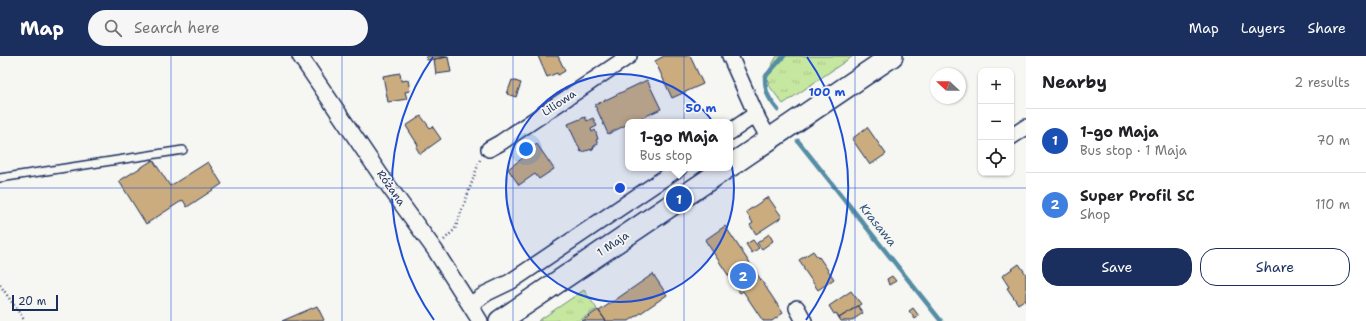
<!DOCTYPE html>
<html lang="en">
<head>
<meta charset="utf-8">
<style>
  body { margin:0; font-family:"Shantell Sans",sans-serif; background:#f6f6f6; color:#202124 }
  .controls { position:absolute; right:12px; top:12px; display:grid; overflow:hidden; border-radius:8px; box-shadow:0 1px 3px #0004 }
  .controls button { width:36px; height:36px; display:grid; place-items:center; padding:0; border:0; border-bottom:1px solid #e0e0e0; background:#fff; color:#202124; font:20px sans-serif }
  .compass { position:absolute; left:930px; top:12px; width:36px; height:36px; border-radius:50%; background:#fff; box-shadow:0 1px 3px #0004; rotate:292deg }
  .scale { position:absolute; left:12px; bottom:10px; width:46px; box-sizing:border-box; padding-left:4px; border:2px solid #1b2f5e; border-top:0; font-size:11px; line-height:14px; white-space:nowrap; color:#1b2f5e; -webkit-text-stroke:3px #f6f6f2; paint-order:stroke }
  .you { position:absolute; left:526px; top:93px; width:14px; height:14px; margin:-10px; border:3px solid #fff; border-radius:50%; background:#1a73e8; box-shadow:0 0 0 6px #1a73e833 }
  .badge { display:grid; place-items:center; width:26px; height:26px; border-radius:50%; background:#1b2f5e; color:#fff; font-size:13px; font-weight:700 }
  .pin { position:absolute; translate:-50% -50%; border:2px solid #fff; box-shadow:0 1px 4px #0006 }
  .popup { position:absolute; left:625px; top:63px; width:108px; height:52px; box-sizing:border-box; display:grid; place-content:center; border-radius:8px; background:#fff; filter:drop-shadow(0 1px 3px #0005); font-size:13px; white-space:nowrap; color:#757577 }
  .popup b { font-size:15px; color:#202124 }
  .popup::after { content:''; position:absolute; left:50%; top:100%; margin-left:-8px; border:8px solid transparent; border-top-color:#fff }
  .list { margin:0; padding:0; list-style:none }
  h2 { display:flex; justify-content:space-between; align-items:center; height:52px; margin:0; padding:0 16px; font-size:17px }
  h2 small { font-size:13px; font-weight:400; color:#757577 }
  .list li { display:grid; grid-template-columns:26px 1fr auto; gap:12px; align-items:center; box-sizing:border-box; height:64px; padding:0 16px; border-top:1px solid #e0e0e0 }
  .list b { display:block; font-size:15px; white-space:nowrap }
  .list p { margin:0; font-size:13px; white-space:nowrap; color:#757577 }
  .list em { font-size:13px; font-style:normal; color:#757577 }
  .actions { display:flex; gap:8px; padding:12px 16px }
  .actions a { flex:1; padding:9px 0; border:1px solid #1b2f5e; border-radius:16px; text-align:center; font-size:14px; color:#1b2f5e }
  .actions .main { background:#1b2f5e; color:#fff }
  .icon { flex:none; width:22px; height:22px; fill:none; stroke:currentColor; stroke-width:2; stroke-linecap:round; stroke-linejoin:round }
  .map { position:relative; flex:none; width:1026px; height:265px; overflow:hidden }
  header { display:flex; align-items:center; gap:24px; box-sizing:border-box; height:56px; padding:0 20px; background:#1b2f5e; color:#fff }
  header strong { font-size:19px }
  nav { display:flex; gap:22px; margin-inline-start:auto; font-size:14px }
  .search { width:280px; height:36px; background:#f6f6f6; display:flex; align-items:center; gap:10px; box-sizing:border-box; padding:0 14px; border-radius:22px; color:#757577; font-size:15px }
  main { display:flex }
  aside { flex:1; background:#fff }
  .map>svg:first-child { display:block }
  .grass { fill:url(#grass-tufts); stroke:#708b7e }
  .lines { fill:none; stroke-linecap:round; stroke-linejoin:round }
  .stream { stroke:#558da5; stroke-width:4.5 }
  .building { fill:#caac7f; stroke:#1b2f5e }
  .service-casing { stroke:#1b2f5e; stroke-width:10 }
  .minor-casing { stroke:#1b2f5e; stroke-width:18 }
  .secondary-casing { stroke:#1b2f5e; stroke-width:24 }
  .path { stroke:#1b2f5e; stroke-width:2.5; stroke-dasharray:1 3; stroke-linecap:butt }
  .service { stroke:#f6f6f2; stroke-width:7 }
  .minor { stroke:#f6f6f2; stroke-width:15 }
  .secondary { stroke:#f6f6f2; stroke-width:21 }
  .grid { fill:none; stroke:#1d4ed8; stroke-width:1; stroke-opacity:0.55 }
  .ring { fill:none; stroke:#1d4ed8; stroke-width:2 }
  .labels { text-anchor:middle; dominant-baseline:central; stroke-width:3.5; stroke-linejoin:round; paint-order:stroke }
  .street-label { font-size:11px; fill:#1b2f5e; stroke:#f6f6f2 }
  .water-label { font-size:12px; font-style:italic; fill:#33567c; stroke:#f6f6f2 }
  .centre { fill:#1d4ed8; stroke:#f6f6f2; stroke-width:2 }
  .ring-label { font-size:12px; text-anchor:middle; font-weight:bold; fill:#1d4ed8; stroke:#f6f6f2; stroke-width:3.5; stroke-linejoin:round; paint-order:stroke }
</style>
</head>
<body>
<header>
<strong>Map</strong>
<div class="search"><svg class="icon" aria-label="search" viewBox="0 0 24 24"><circle cx="10" cy="10" r="6"/><path d="M15 15l6 6"/></svg>Search here</div>
<nav><a>Map</a><a>Layers</a><a>Share</a></nav>
</header>
<main>
<div class="map">
<svg width="1026" height="265" viewBox="0 0 1026 265">
  <defs>
    <pattern id="grass-tufts" width="24" height="20" patternUnits="userSpaceOnUse"><rect width="24" height="20" fill="#c6e79f"/><path d="M3 7l-1-3M5 7V3M7 7l1-3M15 17l-1-3M17 17v-4M19 17l1-3" fill="none" stroke="#aac68b"/></pattern>
  </defs>
  <rect width="100%" height="100%" fill="#f6f6f2"/>
  <filter id="ink" filterUnits="userSpaceOnUse"><feTurbulence type="fractalNoise" baseFrequency=".025" numOctaves="2"/><feDisplacementMap in="SourceGraphic" scale="8" xChannelSelector="R" yChannelSelector="G"/><feConvolveMatrix kernelMatrix="1 2 1 2 8 2 1 2 1" color-interpolation-filters="sRGB"/></filter>
  <g filter="url(#ink)">
    <path class="grass" d="M777,0H853L783,48L770,31L766,19Z
      M584,234L597,253L579,265H538Z"/>
    <g class="lines">
      <path class="stream" d="M778,54C769,43 765,37 765,21L784,0
        M798,85L941,265"/>
    </g>
    <path class="building" d="M426,0H448V1L427,4Z
      M538,0H558L565,15L558,19L557,17L547,21Z
      M664,0H690L703,28L672,42L655,5Z
      M448,1L451,16L436,18L434,3Z
      M400,17L401,25L408,24L410,35L405,36L407,43L388,46L383,20Z
      M512,24L521,27L516,41L507,38Z
      M647,24L661,53L633,66H628V68L608,78L595,49Z
      M421,60L430,72L432,70L441,83L420,98L416,91L418,89L406,70Z
      M585,61L587,65L593,62L597,70L591,73L592,76L595,74L598,83L596,84L598,88L594,90L593,93L581,96L568,68Z
      M867,71L886,98L870,109L852,83Z
      M537,88L554,113L539,123L535,118L519,129L508,113L524,101L522,99Z
      M153,104L170,130L208,106L222,128L187,151L183,144L146,168L119,125Z
      M768,141L782,161L756,178L750,169L753,167L746,156Z
      M725,170L783,257L772,265H763L743,235L740,237L705,184Z
      M769,178L773,185L762,193L757,187Z
      M753,184L759,192L752,197L746,188Z
      M813,195L818,202L819,201L834,223L818,234L803,212L804,211L799,204Z
      M1019,208L1026,218V247L1024,244L1018,248L1007,232L1009,231L1002,220Z
      M653,218L667,239L629,265H606L599,255Z
      M892,220L896,225L889,229L887,223Z
      M851,235L861,248L839,262L836,257L834,258L829,250Z
      M317,250L324,264L322,265H282Z
      M858,250L863,257L851,265H841L839,262Z
      M913,252L919,260L915,263L909,255Z
      M598,254L606,265H582Z"/>
    <g class="lines">
      <g class="service-casing">
        <path id="service" d="M0,122L183,94"/>
      </g>
      <g class="minor-casing">
        <path id="minor" d="M300,0L382,121L435,194L480,265
          M730,0L758,63L769,83
          M730,76L756,58
          M1011,81L1026,71
          M489,93L500,87L629,0
          M470,249L487,237L510,226L679,112
          M797,252L804,265"/>
      </g>
      <g class="secondary-casing">
        <path id="secondary" d="M730,110L892,0
          M500,265L726,112"/>
      </g>
      <path class="path" d="M444,184L455,173L480,104
        M0,229L25,265"/>
      <use href="#service" class="service"/>
      <use href="#minor" class="minor"/>
      <use href="#secondary" class="secondary"/>
    </g>
  </g>
  <path class="grid" d="M171,0V265M342,0V265M513,0V265M684,0V265M855,0V265M0,132H1026"/>
  <circle cx="620" cy="132" r="114" fill="#1d4ed8" fill-opacity=".12"/>
  <g class="ring">
    <circle cx="620" cy="132" r="114"/>
    <path d="M434 264A228 228 0 0 1 433 1M807 1A228 228 0 0 1 806 264"/>
  </g>
  <g class="labels">
    <g class="street-label">
      <text transform="translate(559 47) rotate(-34)">Liliowa</text>
      <text transform="translate(391 132) rotate(55)">Różana</text>
      <text transform="translate(613 188) rotate(-34)">1 Maja</text>
    </g>
    <g class="water-label">
      <text transform="translate(878 169) rotate(51)">Krasawa</text>
    </g>
  </g>
  <circle cx="620" cy="132" r="6" class="centre"/>
  <g class="ring-label">
    <text x="827" y="40">100 m</text>
    <text x="701" y="56">50 m</text>
  </g>
</svg>
<div class="controls">
<button>+</button>
<button>−</button>
<button><svg class="icon" aria-label="locate" viewBox="0 0 24 24"><circle cx="12" cy="12" r="6"/><path d="M12 2v4M12 18v4M2 12h4M18 12h4"/></svg></button>
</div>
<svg class="compass" viewBox="-18 -18 36 36"><path d="M0-13l5 13h-10z" fill="#e53935"/><path d="M0 13l5-13h-10z" fill="#757577"/></svg>
<div class="scale">20 m</div>
<div class="you"></div>
<div class="pin badge" style="left:679px;top:143px;background:#1a4fb4">1</div>
<div class="popup"><b>1-go Maja</b>Bus stop</div>
<div class="pin badge" style="left:743px;top:220px;background:#3f7fe0">2</div>
</div>
<aside>
<h2>Nearby<small>2 results</small></h2>
<ul class="list">
<li><span class="badge" style="background:#1a4fb4">1</span><div><b>1-go Maja</b><p>Bus stop · 1 Maja</p></div><em>70 m</em></li>
<li><span class="badge" style="background:#3f7fe0">2</span><div><b>Super Profil SC</b><p>Shop</p></div><em>110 m</em></li>
</ul>
<div class="actions"><a class="main">Save</a><a>Share</a></div>
</aside>
</main>
</body>
</html>
